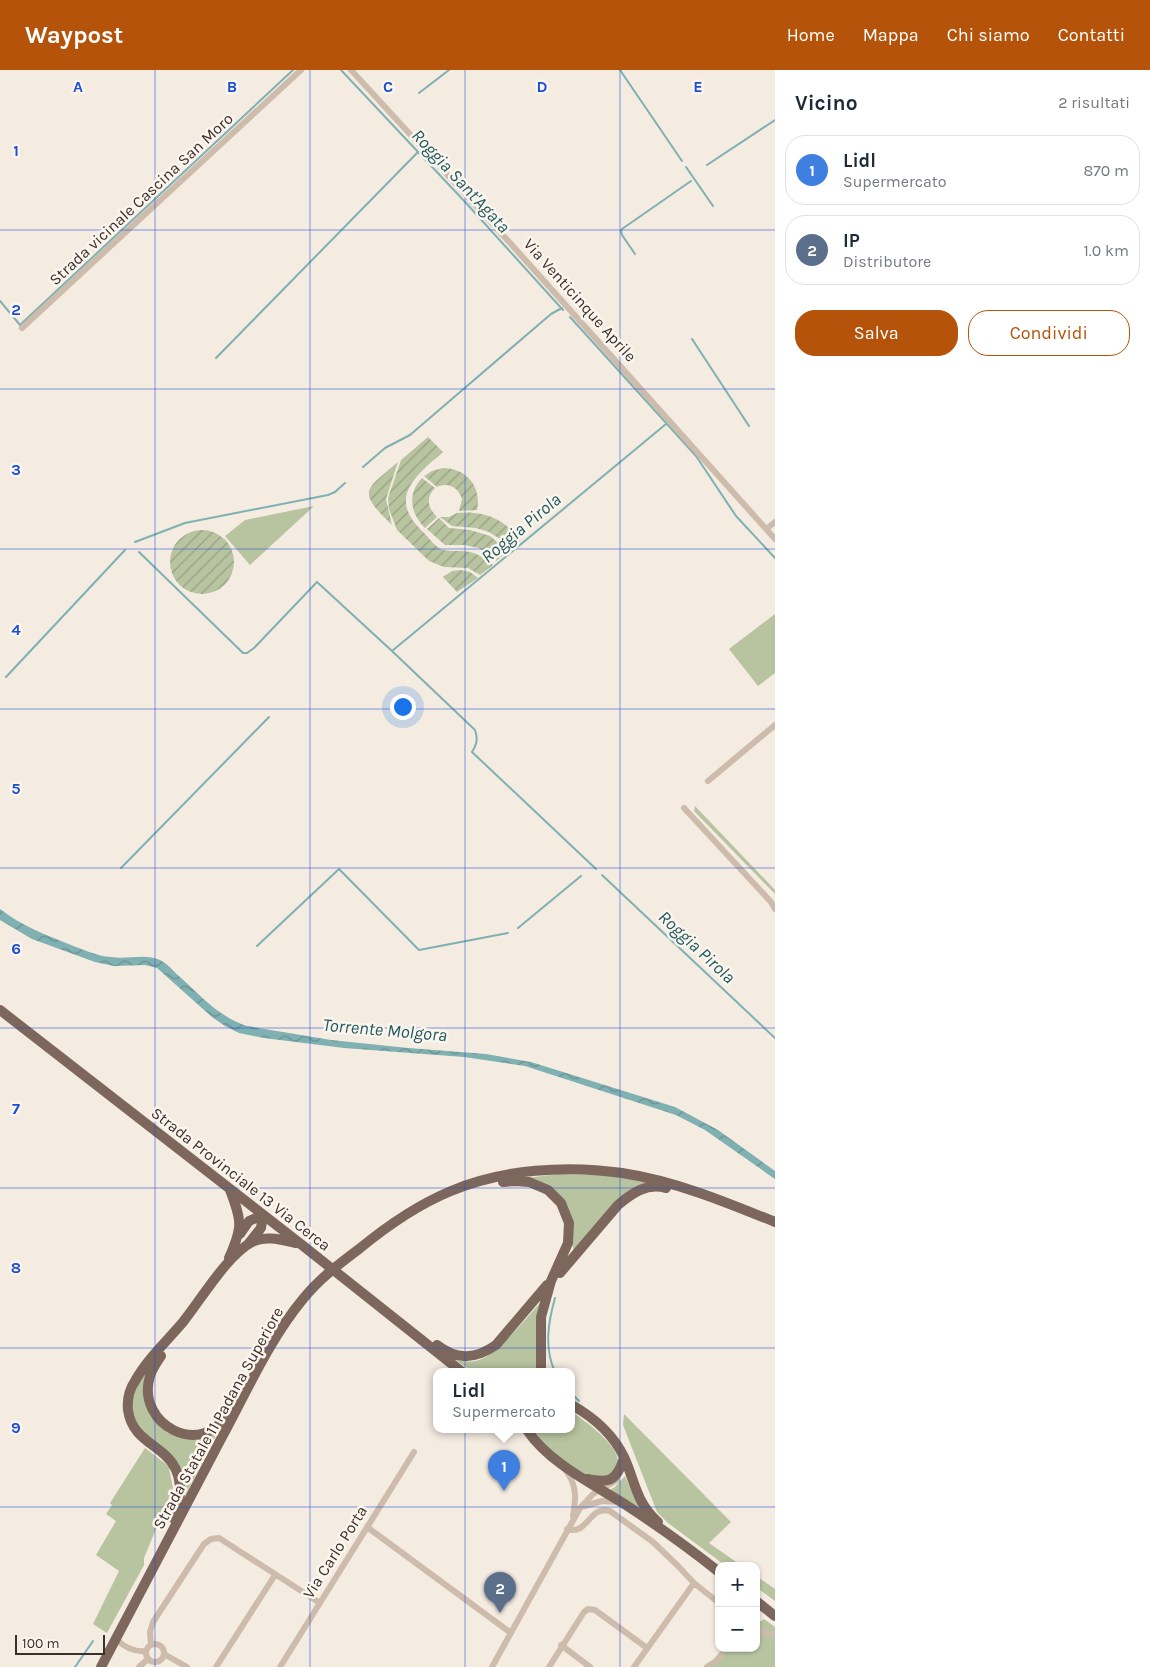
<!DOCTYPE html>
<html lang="it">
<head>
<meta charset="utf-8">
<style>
  body { margin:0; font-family:Karla,sans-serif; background:#f6f6f7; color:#1f2937 }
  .controls { position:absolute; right:15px; bottom:15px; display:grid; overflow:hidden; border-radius:10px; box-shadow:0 1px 4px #0004 }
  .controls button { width:45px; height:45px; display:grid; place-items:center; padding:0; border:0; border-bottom:1px solid #e0e1e3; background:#fff; color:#1f2937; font:25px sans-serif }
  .scale { position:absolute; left:15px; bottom:12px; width:90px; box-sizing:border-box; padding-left:5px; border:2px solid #3b302b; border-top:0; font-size:14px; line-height:18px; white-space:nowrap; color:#3b302b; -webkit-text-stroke:4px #fbf5ee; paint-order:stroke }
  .you { position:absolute; left:402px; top:636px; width:18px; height:18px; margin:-12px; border:4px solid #fff; border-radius:50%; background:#1a73e8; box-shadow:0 0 0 8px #1a73e833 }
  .badge { display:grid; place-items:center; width:32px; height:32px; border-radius:50%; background:#b45309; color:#fff; font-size:16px; font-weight:700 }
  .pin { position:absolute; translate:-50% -41px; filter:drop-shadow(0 1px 2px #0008) }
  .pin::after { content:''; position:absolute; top:26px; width:18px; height:15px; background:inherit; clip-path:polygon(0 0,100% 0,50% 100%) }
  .popup { position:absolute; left:433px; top:1298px; width:142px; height:65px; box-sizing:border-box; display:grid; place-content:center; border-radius:10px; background:#fff; filter:drop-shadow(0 1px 4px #0005); font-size:16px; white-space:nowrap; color:#747a83 }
  .popup b { font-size:19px; color:#1f2937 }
  .popup::after { content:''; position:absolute; left:50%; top:100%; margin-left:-10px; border:10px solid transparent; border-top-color:#fff }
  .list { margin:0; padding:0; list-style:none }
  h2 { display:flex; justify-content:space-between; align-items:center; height:65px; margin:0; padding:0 20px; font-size:21px }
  h2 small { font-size:16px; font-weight:400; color:#747a83 }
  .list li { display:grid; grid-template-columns:32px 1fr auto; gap:15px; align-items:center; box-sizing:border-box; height:70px; margin:0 10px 10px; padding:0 10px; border:1px solid #e0e1e3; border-radius:20px }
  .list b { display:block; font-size:19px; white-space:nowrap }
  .list p { margin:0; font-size:16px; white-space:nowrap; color:#747a83 }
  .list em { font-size:16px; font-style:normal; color:#747a83 }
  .actions { display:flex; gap:10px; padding:15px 20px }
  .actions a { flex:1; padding:11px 0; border:1px solid #b45309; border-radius:20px; text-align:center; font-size:18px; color:#b45309 }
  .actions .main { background:#b45309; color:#fff }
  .map { position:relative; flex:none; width:775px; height:1597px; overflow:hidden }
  header { display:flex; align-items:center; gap:30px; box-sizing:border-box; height:70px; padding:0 25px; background:#b45309; color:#fff }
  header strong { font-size:24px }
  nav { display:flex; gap:28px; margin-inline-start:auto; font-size:18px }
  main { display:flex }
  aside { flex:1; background:#fff }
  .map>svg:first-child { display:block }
  .green { fill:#b8c4a0 }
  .garden { fill:url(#garden-furrows) }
  .water { fill:url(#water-waves) }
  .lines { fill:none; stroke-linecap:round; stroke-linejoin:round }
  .stream { stroke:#7fb0b2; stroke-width:2 }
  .street { stroke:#cdbbac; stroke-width:6 }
  .primary { stroke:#7d675c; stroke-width:10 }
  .grid { fill:none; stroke:#1d4ed8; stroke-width:1; stroke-opacity:0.55 }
  .labels { text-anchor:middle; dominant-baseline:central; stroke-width:5; stroke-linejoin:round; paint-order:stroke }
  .street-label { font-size:16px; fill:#3b302b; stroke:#fbf5ee }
  .water-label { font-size:18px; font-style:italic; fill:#1f5a5e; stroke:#fbf5ee }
  .grid-label { font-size:16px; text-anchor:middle; font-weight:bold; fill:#1d4ed8; stroke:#fbf5ee; stroke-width:5; stroke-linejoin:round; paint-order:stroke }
</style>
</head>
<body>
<header>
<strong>Waypost</strong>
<nav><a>Home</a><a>Mappa</a><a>Chi siamo</a><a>Contatti</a></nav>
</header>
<main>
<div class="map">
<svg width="775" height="1597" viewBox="0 0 775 1597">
  <defs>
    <pattern id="garden-furrows" width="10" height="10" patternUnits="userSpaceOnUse" patternTransform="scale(1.25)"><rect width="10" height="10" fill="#b8c4a0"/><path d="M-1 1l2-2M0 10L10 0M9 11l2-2" fill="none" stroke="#97a083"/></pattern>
    <pattern id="water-waves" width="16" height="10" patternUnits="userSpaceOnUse" patternTransform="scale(1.25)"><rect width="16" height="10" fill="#7fb0b2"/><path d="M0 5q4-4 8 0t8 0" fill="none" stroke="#699091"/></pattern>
  </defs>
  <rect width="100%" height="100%" fill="#f4ebe1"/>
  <path class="green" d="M314,436L250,495L225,466L245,450Z
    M775,544V603L758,616L729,579Z
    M695,736L775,820V824L694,741Z
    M560,1104L605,1105L648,1112L574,1182L572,1172L570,1144L525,1108Z
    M540,1233L536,1258L537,1302H474L455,1290C463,1291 471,1293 479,1290C496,1286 527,1247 540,1233Z
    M147,1298L145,1321L169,1363L218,1361L184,1428L182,1409L133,1351C128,1330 137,1316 147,1298Z
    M572,1342C584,1350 626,1380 617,1397C615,1402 610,1405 606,1408C600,1407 593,1407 587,1405C568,1399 545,1375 532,1360H572Z
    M624,1344L731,1452L709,1473L742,1496H726L668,1453L657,1442L623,1355Z
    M145,1378L166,1394L169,1398L173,1418L144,1488V1495L107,1563L93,1554L119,1501L96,1485L116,1451L106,1444L112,1435L110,1433Z
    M625,1406L631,1420L641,1440L608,1421L615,1417Z
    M756,1506L775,1519V1531L756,1517Z
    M764,1549L775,1557V1597H707L725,1578H756V1554Z"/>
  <path class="garden" d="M428,367L443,382C415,406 387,428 423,462C429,468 435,477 443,480C448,481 453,481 458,481C472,480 483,486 493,495L480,505L468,498L444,497L429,491L397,460L389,439L388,428L401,390Z
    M398,392L386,429L392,455C357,421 364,421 398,392Z
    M443,398C467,398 482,418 477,440L459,441L462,429C458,417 448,412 437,417L424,406L432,401Z
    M422,408L435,418C425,428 428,438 437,447L425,458C410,443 407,424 422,408Z
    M457,443C462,443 468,442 473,443C494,444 508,455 521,470L510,479L500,469L489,462L476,458L452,456L440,447H449Z
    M439,448L449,458L470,460L490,466L508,481L496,491L479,478L464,475H445L427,459Z
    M170 492a32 32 0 1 1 64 0a32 32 0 1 1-64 0Z
    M460,500L470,502L478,508L457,522L443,507L452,501Z"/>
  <path class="water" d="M0,839C22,856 46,865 71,875C84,880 97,886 111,887C127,890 144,883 160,890C168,894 173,901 180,907C201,926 219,947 247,956L331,970L408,978L486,984L531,992L675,1037L718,1060L775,1101V1109L705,1060L676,1045L525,996L464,987L344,978L264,968L239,963L225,956L212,947L157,898L145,895L114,896L95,892L32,869L0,850Z"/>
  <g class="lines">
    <path class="stream" d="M341,0L467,134L563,240
      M620,0L682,91
      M419,23L449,0
      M707,95L775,50
      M686,97L713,136
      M635,184L622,165L621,161L622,159L691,111
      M0,231L20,255L293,0
      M570,247L696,386L736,446L775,488
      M692,269L749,356
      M216,288L418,82
      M363,397L385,378L410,365L551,244L562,238
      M135,472L185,453L328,425L335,422L345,413
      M139,482L243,583H247L254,578L317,512L392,581
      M6,607L125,480
      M121,798L269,647
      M596,799L472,682C477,674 478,669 475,660L392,581L666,354
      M602,805L775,968
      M518,858L581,806
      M257,876L339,799L419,880L508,863
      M555,1228C548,1253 544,1278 555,1302
      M572,1324L579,1331
      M75,1597L93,1571"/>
    <path class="street" d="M351,0L511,174L775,469
      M22,258L301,0
      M766,459L775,452
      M708,711L775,655
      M684,738L771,832L775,839
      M566,1401C577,1415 576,1429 573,1446
      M581,1437L602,1431L617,1432
      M367,1457L511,1563
      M567,1459C588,1466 589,1435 610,1441L653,1472L678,1496L694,1513L719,1533
      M756,1559L769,1564H775
      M116,1569C125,1578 134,1582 146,1581
      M146 1583a9 9 0 1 1 18 0a9 9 0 1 1-18 0Z
      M151,1575L150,1562L153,1552L204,1474L211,1469L219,1468L320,1533
      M561,1575L590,1597
      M164,1584L187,1597
      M139,1597L148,1589
      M216,1597L275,1505
      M280,1597L414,1382
      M492,1597L580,1438L593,1424L617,1410
      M549,1597L584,1542L588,1539L595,1540L647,1578
      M634,1597L694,1513
      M707,1597L716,1591L727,1578"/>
    <path class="primary" d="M0,940L302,1175L462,1302
      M503,1112L515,1111L529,1112L548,1120L561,1133L569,1153L568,1173L551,1211L541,1247V1302
      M240,1164L249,1151L263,1145
      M249,1173L261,1158L263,1145
      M229,1188C243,1157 242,1151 230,1120
      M560,1203L618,1135C631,1124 647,1112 666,1118
      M437,1275C457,1291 476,1289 496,1275L547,1215
      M161,1286C157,1292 152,1299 150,1306C135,1355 203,1390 228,1342
      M572,1335C593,1347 613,1364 624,1387C635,1411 636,1433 658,1452
      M527,1360C549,1393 593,1414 626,1435C658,1456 689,1478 719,1502
      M587,1409C610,1414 617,1410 624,1388
      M173,1448C183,1428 184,1402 165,1385C149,1371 131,1364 128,1340C127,1330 129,1320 135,1311C147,1289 167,1271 183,1252C200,1231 228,1184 252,1172C266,1165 282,1170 296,1173
      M756,1531L775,1546
      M101,1597C141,1520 182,1444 222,1367C247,1321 269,1270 303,1229C319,1209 339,1194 359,1179C387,1156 417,1135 451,1121C503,1099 567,1095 622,1103C675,1111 726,1132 775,1152"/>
  </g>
  <path class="grid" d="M155,0V1597M310,0V1597M465,0V1597M620,0V1597M0,160H775M0,319H775M0,479H775M0,639H775M0,798H775M0,958H775M0,1118H775M0,1278H775M0,1437H775"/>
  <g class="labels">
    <g class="street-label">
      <text transform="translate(141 129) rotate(-43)">Strada vicinale Cascina San Moro</text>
      <text transform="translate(580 230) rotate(48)">Via Venticinque Aprile</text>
      <text transform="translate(241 1109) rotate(38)">Strada Provinciale 13 Via Cerca</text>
      <text transform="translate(218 1348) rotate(-61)">Strada Statale 11 Padana Superiore</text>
      <text transform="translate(335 1482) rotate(-58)">Via Carlo Porta</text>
    </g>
    <g class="water-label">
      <text transform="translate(461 111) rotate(47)">Roggia Sant'Agata</text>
      <text transform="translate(521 458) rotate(-40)">Roggia Pirola</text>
      <text transform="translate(697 877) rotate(43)">Roggia Pirola</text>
      <text transform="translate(385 960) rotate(5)">Torrente Molgora</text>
    </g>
  </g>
  <g class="grid-label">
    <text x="78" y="22">A</text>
    <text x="232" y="22">B</text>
    <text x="388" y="22">C</text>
    <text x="542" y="22">D</text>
    <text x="698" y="22">E</text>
    <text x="16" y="86">1</text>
    <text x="16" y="245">2</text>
    <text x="16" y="405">3</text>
    <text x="16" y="565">4</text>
    <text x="16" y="724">5</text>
    <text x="16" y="884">6</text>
    <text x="16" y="1044">7</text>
    <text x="16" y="1203">8</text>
    <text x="16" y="1363">9</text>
  </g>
</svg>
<div class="controls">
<button>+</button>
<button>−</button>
</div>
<div class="scale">100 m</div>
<div class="you"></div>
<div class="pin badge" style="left:504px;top:1421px;background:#3f7fe0">1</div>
<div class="popup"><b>Lidl</b>Supermercato</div>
<div class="pin badge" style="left:500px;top:1543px;background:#5c6f8a">2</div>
</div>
<aside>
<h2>Vicino<small>2 risultati</small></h2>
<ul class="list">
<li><span class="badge" style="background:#3f7fe0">1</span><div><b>Lidl</b><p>Supermercato</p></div><em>870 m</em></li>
<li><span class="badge" style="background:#5c6f8a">2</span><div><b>IP</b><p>Distributore</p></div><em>1.0 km</em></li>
</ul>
<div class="actions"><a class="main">Salva</a><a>Condividi</a></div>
</aside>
</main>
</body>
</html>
